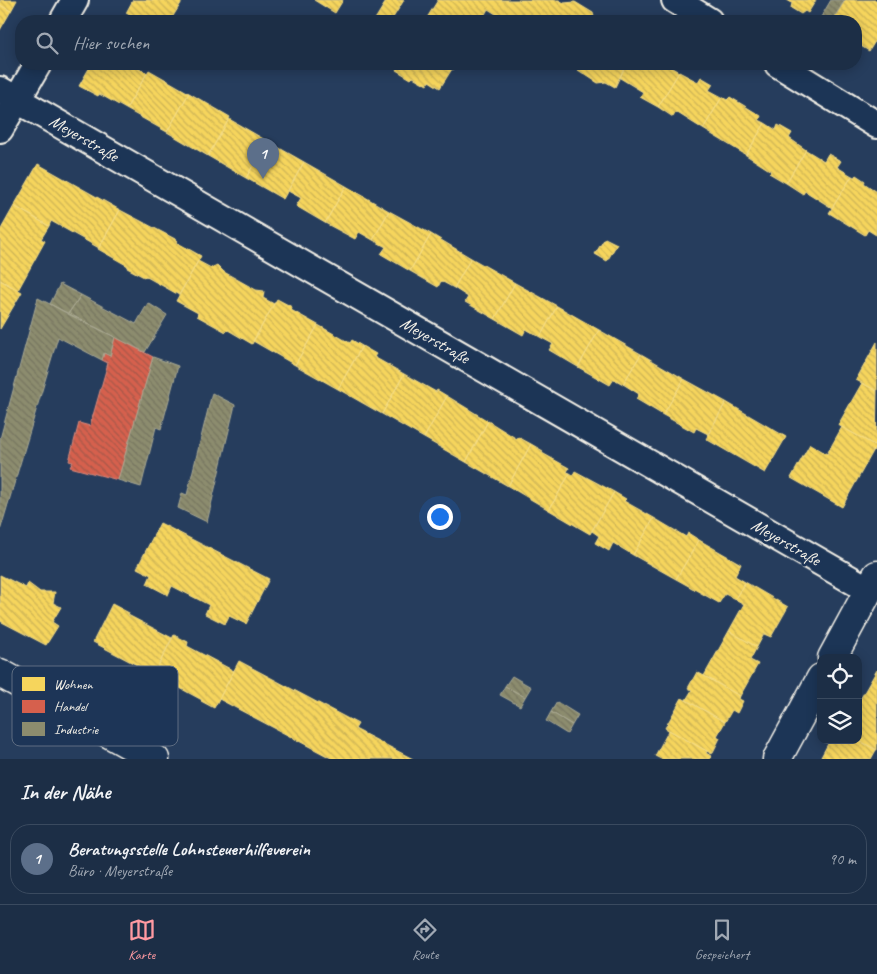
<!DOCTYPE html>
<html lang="de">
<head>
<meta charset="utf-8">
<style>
  body { margin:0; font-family:Caveat,sans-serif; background:#293a51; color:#f1f3f6 }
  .controls { position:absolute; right:15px; bottom:15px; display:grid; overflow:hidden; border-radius:10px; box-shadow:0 2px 12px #0003 }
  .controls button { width:45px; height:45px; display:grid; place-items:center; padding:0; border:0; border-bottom:1px solid #3a4a5f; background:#1c2e46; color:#f1f3f6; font:25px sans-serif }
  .you { position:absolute; left:439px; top:516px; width:18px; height:18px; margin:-12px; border:4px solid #fff; border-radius:50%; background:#1a73e8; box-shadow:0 0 0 8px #1a73e833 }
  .badge { display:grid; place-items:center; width:32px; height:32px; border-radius:50%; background:#ff9aa2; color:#fff; font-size:16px; font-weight:700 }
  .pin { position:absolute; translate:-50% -41px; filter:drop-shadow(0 1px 2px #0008) }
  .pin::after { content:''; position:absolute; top:26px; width:18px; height:15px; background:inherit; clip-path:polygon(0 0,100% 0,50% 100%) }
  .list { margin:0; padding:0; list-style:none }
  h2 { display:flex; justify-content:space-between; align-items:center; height:65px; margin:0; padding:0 20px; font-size:21px }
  h2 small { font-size:16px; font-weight:400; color:#a0a8b3 }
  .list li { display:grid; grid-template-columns:32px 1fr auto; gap:15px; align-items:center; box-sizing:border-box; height:70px; margin:0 10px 10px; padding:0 10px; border:1px solid #3a4a5f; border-radius:20px }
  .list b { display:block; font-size:19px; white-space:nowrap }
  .list p { margin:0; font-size:16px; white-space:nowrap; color:#a0a8b3 }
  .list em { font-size:16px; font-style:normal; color:#a0a8b3 }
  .icon { flex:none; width:28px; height:28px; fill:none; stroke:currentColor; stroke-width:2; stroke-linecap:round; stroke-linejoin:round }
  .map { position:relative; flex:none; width:877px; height:759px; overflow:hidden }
  .search { position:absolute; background:#1c2e46; box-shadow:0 2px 12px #0003; left:15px; right:15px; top:15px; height:55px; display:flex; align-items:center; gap:12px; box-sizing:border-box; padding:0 18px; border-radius:20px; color:#a0a8b3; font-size:19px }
  .sheet { height:145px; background:#1c2e46 }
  nav { display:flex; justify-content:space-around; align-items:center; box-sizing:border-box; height:70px; border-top:1px solid #3a4a5f; background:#1c2e46; font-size:14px; color:#a0a8b3 }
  nav a { display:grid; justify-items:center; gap:2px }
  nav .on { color:#ff9aa2 }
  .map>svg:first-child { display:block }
  .homes { fill:url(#homes-back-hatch); stroke:#f5dd86 }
  .shops { fill:url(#shops-back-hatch); stroke:#df8c7c }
  .industry { fill:url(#industry-back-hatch); stroke:#abaa93 }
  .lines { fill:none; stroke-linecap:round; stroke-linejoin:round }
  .street-casing { stroke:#f4f1e8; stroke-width:30 }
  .secondary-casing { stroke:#f4f1e8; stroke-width:31 }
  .street { stroke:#1d3557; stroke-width:26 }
  .secondary { stroke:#1d3557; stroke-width:28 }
  .labels { text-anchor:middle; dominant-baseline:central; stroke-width:5; stroke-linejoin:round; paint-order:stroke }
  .street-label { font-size:18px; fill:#f4f1e8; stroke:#1d3557 }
  .key { fill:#1d3557; stroke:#5e6d82; stroke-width:1 }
  .key-label { font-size:14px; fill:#f4f1e8 }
</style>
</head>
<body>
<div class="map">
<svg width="877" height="759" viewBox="0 0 877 759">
  <defs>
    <pattern id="homes-back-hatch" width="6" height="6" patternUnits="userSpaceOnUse" patternTransform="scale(1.25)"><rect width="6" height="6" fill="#f6d55c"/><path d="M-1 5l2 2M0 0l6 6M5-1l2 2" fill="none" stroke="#cbb256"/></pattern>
    <pattern id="shops-back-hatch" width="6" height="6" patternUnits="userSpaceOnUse" patternTransform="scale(1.25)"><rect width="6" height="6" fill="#d6604d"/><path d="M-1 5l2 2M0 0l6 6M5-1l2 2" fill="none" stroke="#a5584b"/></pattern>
    <pattern id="industry-back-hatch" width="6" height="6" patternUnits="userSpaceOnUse" patternTransform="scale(1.25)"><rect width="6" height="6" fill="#8c8c6e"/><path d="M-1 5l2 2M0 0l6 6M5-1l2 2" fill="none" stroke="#757460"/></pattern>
  </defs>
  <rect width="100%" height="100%" fill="#263d5d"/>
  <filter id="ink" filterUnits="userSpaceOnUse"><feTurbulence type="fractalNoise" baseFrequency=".02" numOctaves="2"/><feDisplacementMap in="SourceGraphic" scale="10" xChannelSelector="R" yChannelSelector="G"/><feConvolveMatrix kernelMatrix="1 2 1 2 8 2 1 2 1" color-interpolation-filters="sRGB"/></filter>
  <g filter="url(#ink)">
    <path class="homes" d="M0,0H17L11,11L0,5Z
      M133,0H183L170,21H140L126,13Z
      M314,0H343L335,13Z
      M387,0H404L391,21H374Z
      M438,0H559L564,3L575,2L593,13L595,21H500L499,16L488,9L481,21H425Z
      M787,0H816L808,13L805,11L801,14L791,8L792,3Z
      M845,0H877V38L869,51L856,43V21H832Z
      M0,5L11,11L0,30Z
      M97,64H134L137,65L136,67L147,73L126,109L103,96L99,94L98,96L79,86L91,65L95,67Z
      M400,64H457L453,70L452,69L440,88L429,81L427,85L413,77L411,79L396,70Z
      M577,64H626L615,87L606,82L598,83L578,70Z
      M626,64H665L679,72L658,107L640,97L643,92L620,78Z
      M149,70L189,93L167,132L126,109Z
      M679,72L698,82L701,77L713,84L709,90L722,97L703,129L676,112L673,117L658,107Z
      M189,93L230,117L208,156L167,132Z
      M722,97L727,100L730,97L761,116L759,120L765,123L746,155L703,129Z
      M229,119L267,141L246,178L208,156Z
      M765,123L776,130L778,125L792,133L789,138L806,150L786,183L769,173L771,171L746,155Z
      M267,141L304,162L283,199L246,178Z
      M806,150L824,161L828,154L841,161L837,167L852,176L832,208L805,191L803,194L786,183Z
      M304,162L346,186L325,223L296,206L301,198L288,191Z
      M38,164L120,210L99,248L51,221L49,226L14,206Z
      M856,175L865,181L864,183L877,192L876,235L868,230L865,235L829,213L852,176L855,177Z
      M346,186L389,211L373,240L359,232L355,239L325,223Z
      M14,206L49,226L41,239L45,241L18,290L0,280V231Z
      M120,210L177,240L176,242L201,256L179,295L145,276L144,277L127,268L128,266L98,249Z
      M389,211L431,234L410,271L381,254L386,247L373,240Z
      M431,234L471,258L454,288L441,281L438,287L410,271Z
      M605,238L617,244L607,261L595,254Z
      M471,258L515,283L495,319L465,302L468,297L454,288Z
      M198,261L211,268L217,265L224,272L256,290L264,291L263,298L274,304L252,344L228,330L226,332L197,316L198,313L176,301Z
      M0,280L22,292L0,329Z
      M515,283L557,306L540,337L526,329L523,335L495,319Z
      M277,299L292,307L291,310L318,325L295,365L253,341Z
      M557,306L599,330L578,367L549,350L553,344L540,337Z
      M318,325L350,343L352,340L362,346L338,389L295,365Z
      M599,330L641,354L623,384L614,379L610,385L578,367Z
      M877,342V391L856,380Z
      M362,346L376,354L374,357L404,374L382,414L338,389Z
      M641,354L684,379L663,415L636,399L639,394L623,384Z
      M404,374L436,392L437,390L447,396L424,438L382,414Z
      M684,379L726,402L708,434L696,428L694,432L663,415Z
      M862,383L877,391L876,446L838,425Z
      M447,396L488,421L466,462L424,438Z
      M726,402L786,437L765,473L706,439Z
      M488,421L517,439L518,437L531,444L508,486L466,462Z
      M842,427L876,446L842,507L791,478L810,444L827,454Z
      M531,444L543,451L542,453L569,468L567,472L570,473L549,510L508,486Z
      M575,471L614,492L590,534L549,510L570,473L573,475Z
      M614,492L626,499L624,501L654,518L633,555L613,543L609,551L595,543L599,536L592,531Z
      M654,518L686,537L688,533L699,540L676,579L633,555Z
      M160,523L269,579L246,624L229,616L225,624L205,614L209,605L172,586L168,595L147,584L151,575L137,568Z
      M699,540L741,564L735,576L745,582L735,599L725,594L719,603L676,579Z
      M0,575L26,588L28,583L40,592H55L53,603L61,607L52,622L58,626L46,645L0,621Z
      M745,582L788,607L771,637L764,634L757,647L729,631L744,604L735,599Z
      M112,604L129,613L128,615L172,638L154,674L93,642Z
      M729,631L757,647L750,660L758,664L740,696L704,676Z
      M174,635L188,642L187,646L234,671L214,708L201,701L202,700L154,674Z
      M239,661L358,724L355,729L413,759H333L219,699Z
      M877,670V750L858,740V703Z
      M697,672L740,696L739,699L743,701L737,713L732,710L725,722L686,700L692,690L688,688Z
      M682,698L725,722L717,736L720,738L712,754L665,728Z
      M669,730L707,751L706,753L711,756L710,759H661L655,756Z
      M830,740H858L876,750L871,759H820Z"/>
    <path class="shops" d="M115,337L153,357L118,480L70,467L73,462L69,461L79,423L90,426L108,363L102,360L104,353L110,356Z"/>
    <path class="industry" d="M831,0H845L832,21H828L821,17Z
      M60,284L81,295L68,314L50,304Z
      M81,295L136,324L148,303L167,315L145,352L68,314Z
      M38,298L115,337L110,356L104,353L102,360L58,337L0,531V439Z
      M153,357L178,366L161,429L156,427L141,487L118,480Z
      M212,393L235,405L207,522L178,508L182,493L187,495Z
      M512,676L531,687L525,697L505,686Z
      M505,686L525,697L520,706L500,695Z
      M557,702L578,715L572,725L551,712Z
      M551,712L572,725L567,734L546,721Z"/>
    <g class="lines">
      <g class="street-casing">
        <path id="street" d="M675,0L709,21
          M63,21L75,0
          M778,64L877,125
          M0,90L869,590
          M0,129L38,64"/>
      </g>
      <g class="secondary-casing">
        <path id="secondary" d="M832,658L877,575
          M0,673L155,759
          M777,759L821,678"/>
      </g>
      <use href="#street" class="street"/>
      <use href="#secondary" class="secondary"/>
    </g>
  </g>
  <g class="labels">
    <g class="street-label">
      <text transform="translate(84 138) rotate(30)">Meyerstraße</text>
      <text transform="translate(435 340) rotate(30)">Meyerstraße</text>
      <text transform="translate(786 542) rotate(30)">Meyerstraße</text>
    </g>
  </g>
  <rect x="12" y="666" width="166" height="80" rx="8" class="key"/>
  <rect x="22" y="677" width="23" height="14" fill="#f6d55c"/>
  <rect x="22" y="700" width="23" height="13" fill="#d6604d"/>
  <rect x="22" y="722" width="23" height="14" fill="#8c8c6e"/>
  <g class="key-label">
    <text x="54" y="689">Wohnen</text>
    <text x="54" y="711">Handel</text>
    <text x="54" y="734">Industrie</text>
  </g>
</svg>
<div class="controls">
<button><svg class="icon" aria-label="locate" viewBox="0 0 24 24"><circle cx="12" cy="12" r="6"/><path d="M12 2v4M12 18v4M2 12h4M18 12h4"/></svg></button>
<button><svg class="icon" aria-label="layers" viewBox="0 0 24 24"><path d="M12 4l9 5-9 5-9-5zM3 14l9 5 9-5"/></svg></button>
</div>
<div class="you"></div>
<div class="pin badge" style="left:263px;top:179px;background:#5c6f8a">1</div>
<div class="search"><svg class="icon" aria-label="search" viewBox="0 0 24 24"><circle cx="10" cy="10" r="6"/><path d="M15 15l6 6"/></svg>Hier suchen</div>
</div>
<section class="sheet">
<h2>In der Nähe<small></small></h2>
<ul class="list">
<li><span class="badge" style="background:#5c6f8a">1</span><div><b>Beratungsstelle Lohnsteuerhilfeverein</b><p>Büro · Meyerstraße</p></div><em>90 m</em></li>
</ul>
</section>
<nav>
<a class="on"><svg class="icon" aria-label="map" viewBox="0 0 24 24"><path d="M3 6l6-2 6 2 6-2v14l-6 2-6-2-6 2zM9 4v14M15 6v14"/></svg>Karte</a>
<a><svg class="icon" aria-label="directions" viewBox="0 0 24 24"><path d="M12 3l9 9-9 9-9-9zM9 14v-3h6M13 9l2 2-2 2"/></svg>Route</a>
<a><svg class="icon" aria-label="saved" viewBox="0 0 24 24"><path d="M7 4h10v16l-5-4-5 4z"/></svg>Gespeichert</a>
</nav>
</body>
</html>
